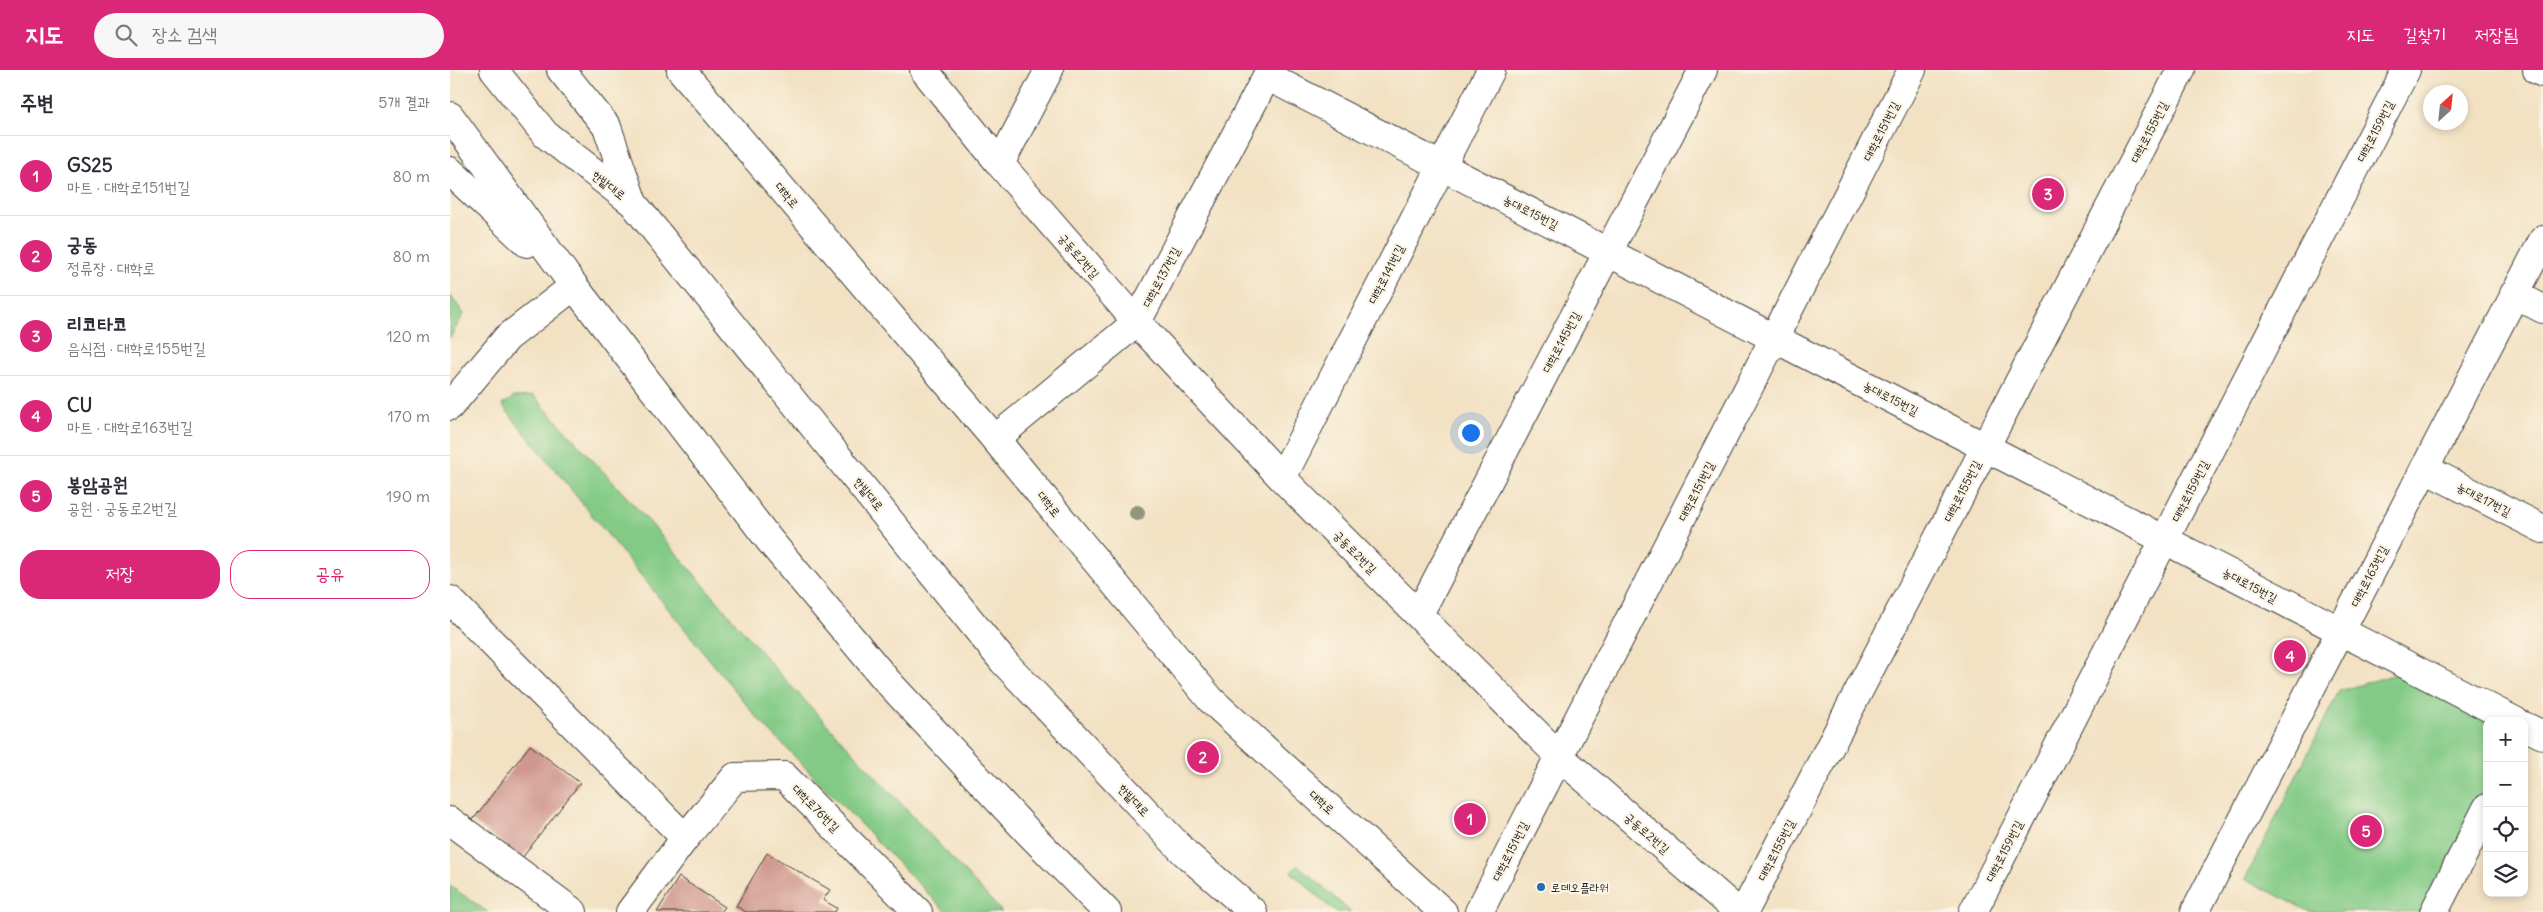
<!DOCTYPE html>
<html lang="ko">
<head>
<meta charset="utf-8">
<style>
  body { margin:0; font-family:Delius,"Poor Story",sans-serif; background:#f7f7f7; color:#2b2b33 }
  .controls { position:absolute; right:15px; bottom:15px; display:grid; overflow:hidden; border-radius:10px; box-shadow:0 2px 8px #0003 }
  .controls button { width:45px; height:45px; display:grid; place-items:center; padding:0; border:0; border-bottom:1px solid #e1e1e2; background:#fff; color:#2b2b33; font:25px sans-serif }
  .compass { position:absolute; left:1973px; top:15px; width:45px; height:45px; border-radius:50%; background:#fff; box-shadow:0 2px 8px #0003; rotate:27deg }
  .you { position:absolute; left:1020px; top:362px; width:18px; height:18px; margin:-12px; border:4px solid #fff; border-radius:50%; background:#1a73e8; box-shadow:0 0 0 8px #1a73e833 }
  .badge { display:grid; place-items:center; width:32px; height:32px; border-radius:50%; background:#db2777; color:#fff; font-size:16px; font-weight:700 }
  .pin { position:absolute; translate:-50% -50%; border:2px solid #fff; box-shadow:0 1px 5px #0006 }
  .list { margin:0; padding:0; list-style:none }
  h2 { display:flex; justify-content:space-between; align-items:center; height:65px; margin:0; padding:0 20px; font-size:21px }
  h2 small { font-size:16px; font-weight:400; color:#7c7c81 }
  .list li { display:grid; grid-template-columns:32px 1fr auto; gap:15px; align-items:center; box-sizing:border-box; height:80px; padding:0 20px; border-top:1px solid #e1e1e2 }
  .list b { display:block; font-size:19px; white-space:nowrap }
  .list p { margin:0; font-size:16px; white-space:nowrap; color:#7c7c81 }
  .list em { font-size:16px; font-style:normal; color:#7c7c81 }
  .actions { display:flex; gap:10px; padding:15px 20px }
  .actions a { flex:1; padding:11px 0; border:1px solid #db2777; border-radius:20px; text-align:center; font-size:18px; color:#db2777 }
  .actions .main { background:#db2777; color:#fff }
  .icon { flex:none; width:28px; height:28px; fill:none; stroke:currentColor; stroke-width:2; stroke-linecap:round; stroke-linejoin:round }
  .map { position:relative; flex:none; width:2093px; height:842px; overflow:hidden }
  header { display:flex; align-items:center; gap:30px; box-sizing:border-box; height:70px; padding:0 25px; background:#db2777; color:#fff }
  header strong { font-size:24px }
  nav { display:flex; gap:28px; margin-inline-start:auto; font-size:18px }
  .search { width:350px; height:45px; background:#f7f7f7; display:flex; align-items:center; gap:12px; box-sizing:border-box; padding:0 18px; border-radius:28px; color:#7c7c81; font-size:19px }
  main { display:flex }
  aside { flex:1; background:#fff }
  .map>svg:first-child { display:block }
  .green { fill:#82ca86; stroke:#4f7351 }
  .building { fill:#d0978e }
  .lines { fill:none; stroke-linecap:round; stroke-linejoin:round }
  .street-casing { stroke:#3c3a35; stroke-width:30 }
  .secondary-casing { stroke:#3c3a35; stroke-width:30 }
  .primary-casing { stroke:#3c3a35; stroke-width:30 }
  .street { stroke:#fff; stroke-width:28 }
  .secondary { stroke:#fff; stroke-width:28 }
  .primary { stroke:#fff; stroke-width:28 }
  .tree { fill:#90967c }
  .poi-dot { fill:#1f6fb2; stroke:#fcf5e5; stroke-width:2 }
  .labels { text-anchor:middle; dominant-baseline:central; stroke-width:4.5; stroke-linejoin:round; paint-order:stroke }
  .street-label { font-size:12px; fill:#1c1c1c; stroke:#fcf5e5 }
  .poi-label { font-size:12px; fill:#1c1c1c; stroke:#fcf5e5; text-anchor:start }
</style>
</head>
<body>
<header>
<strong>지도</strong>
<div class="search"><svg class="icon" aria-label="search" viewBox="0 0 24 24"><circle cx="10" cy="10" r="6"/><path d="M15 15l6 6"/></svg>장소 검색</div>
<nav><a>지도</a><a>길찾기</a><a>저장됨</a></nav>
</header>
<main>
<aside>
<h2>주변<small>5개 결과</small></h2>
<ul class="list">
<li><span class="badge">1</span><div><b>GS25</b><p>마트 · 대학로151번길</p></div><em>80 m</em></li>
<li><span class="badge">2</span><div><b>궁동</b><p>정류장 · 대학로</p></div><em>80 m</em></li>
<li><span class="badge">3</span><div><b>리코타코</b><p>음식점 · 대학로155번길</p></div><em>120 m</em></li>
<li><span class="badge">4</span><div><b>CU</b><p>마트 · 대학로163번길</p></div><em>170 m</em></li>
<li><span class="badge">5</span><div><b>봉암공원</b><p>공원 · 궁동로2번길</p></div><em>190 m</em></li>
</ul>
<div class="actions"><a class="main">저장</a><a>공유</a></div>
</aside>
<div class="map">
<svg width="2093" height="842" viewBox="0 0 2093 842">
  <rect width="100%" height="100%" fill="#fcf5e5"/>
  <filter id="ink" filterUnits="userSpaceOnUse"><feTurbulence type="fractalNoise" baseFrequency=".02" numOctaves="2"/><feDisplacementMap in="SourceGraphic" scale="10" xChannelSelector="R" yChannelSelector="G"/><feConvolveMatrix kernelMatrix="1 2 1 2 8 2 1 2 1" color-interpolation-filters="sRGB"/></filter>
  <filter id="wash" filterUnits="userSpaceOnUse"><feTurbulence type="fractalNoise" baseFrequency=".0096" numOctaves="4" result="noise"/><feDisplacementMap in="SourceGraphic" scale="20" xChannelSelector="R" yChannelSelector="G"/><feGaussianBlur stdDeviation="1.12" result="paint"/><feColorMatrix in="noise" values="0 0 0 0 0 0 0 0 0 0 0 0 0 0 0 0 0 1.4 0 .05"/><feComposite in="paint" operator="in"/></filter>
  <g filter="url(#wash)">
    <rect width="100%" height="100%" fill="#f2e1c3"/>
    <path class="green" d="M0,225L14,244L0,268Z
      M84,326L204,457L330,604L552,842H496L308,649L52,335L64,327Z
      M1946,604L2037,651V714L1972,842H1860L1795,809L1889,621Z
      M848,795L901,842H885L841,802Z
      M0,816L38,842H0Z"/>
    <g id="blocks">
      <path class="building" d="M80,675L130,713L72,788L22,751Z
        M317,783L380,820L373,830L387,838L385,842H296L286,836Z
        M229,807L275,837L271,842H207Z"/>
    </g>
  </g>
  <g filter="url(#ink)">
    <use href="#blocks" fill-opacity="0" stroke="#3c3a35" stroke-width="1"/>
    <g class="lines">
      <g class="street-casing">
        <path id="street" d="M474,0L550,94L687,252L832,408L1109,686L1288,842
          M2087,0L2093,3
          M817,6L2065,651
          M550,94L599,0
          M2064,224L2093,239
          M0,336L57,268L124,216
          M545,369L687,252L820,0
          M1975,399L2093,459
          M832,408L1041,0
          M0,530L235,768
          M969,544L1253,0
          M2074,656L2093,665
          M0,751L123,842
          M180,842L235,768L285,707L334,706L468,842
          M1029,842L1462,0
          M1294,842L1731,0
          M1523,842L1956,0
          M1745,842L2093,170
          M1984,842L2037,738"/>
      </g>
      <g class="secondary-casing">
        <path id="secondary" d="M231,0L545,369L761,630L993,842"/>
      </g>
      <g class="primary-casing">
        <path id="primary" d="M44,0L95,64L183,133L553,591L735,783L803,842
          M111,0L157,57L183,133
          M0,46L124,216L320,471L438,612L580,764L657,842
          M0,101L77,173"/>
      </g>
      <use href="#street" class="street"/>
      <use href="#secondary" class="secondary"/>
      <use href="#primary" class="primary"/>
    </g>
    <circle class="tree" cx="687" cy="443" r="8"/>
  </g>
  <circle class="poi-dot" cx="1091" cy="817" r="5"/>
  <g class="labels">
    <g class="street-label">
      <text transform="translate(1431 61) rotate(-63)">대학로151번길</text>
      <text transform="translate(1925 61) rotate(-63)">대학로159번길</text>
      <text transform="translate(1699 62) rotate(-63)">대학로155번길</text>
      <text transform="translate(159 115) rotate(38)">한밭대로</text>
      <text transform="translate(337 125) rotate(50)">대학로</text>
      <text transform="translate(1081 142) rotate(27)">농대로15번길</text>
      <text transform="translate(629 186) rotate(49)">궁동로2번길</text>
      <text transform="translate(936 204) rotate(-63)">대학로141번길</text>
      <text transform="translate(711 207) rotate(-62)">대학로137번길</text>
      <text transform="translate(1111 272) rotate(-62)">대학로145번길</text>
      <text transform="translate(1441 328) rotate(27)">농대로15번길</text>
      <text transform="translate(1246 421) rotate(-63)">대학로151번길</text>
      <text transform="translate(1512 421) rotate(-63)">대학로155번길</text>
      <text transform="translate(1740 421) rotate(-63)">대학로159번길</text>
      <text transform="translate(419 424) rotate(51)">한밭대로</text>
      <text transform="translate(2034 429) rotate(27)">농대로17번길</text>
      <text transform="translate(599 434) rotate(51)">대학로</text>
      <text transform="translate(905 482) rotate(45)">궁동로2번길</text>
      <text transform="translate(1919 506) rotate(-63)">대학로163번길</text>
      <text transform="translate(1800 515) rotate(28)">농대로15번길</text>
      <text transform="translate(684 730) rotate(47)">한밭대로</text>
      <text transform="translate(872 732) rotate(42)">대학로</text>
      <text transform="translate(366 738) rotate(45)">대학로76번길</text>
      <text transform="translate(1197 763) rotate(41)">궁동로2번길</text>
      <text transform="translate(1326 780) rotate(-63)">대학로155번길</text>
      <text transform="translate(1060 781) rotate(-63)">대학로151번길</text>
      <text transform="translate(1554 781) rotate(-63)">대학로159번길</text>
    </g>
    <g class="poi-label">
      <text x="1101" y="817">로데오플라워</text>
    </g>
  </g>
</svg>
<div class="controls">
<button>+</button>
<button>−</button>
<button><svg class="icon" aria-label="locate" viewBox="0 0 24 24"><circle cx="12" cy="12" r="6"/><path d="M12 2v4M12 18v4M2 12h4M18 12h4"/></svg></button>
<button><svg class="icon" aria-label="layers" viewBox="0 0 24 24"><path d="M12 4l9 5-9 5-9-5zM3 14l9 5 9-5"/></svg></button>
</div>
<svg class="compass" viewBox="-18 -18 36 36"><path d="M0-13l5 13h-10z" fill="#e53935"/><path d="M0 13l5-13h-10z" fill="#7c7c81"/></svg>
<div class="you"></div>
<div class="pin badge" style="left:1020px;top:749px">1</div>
<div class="pin badge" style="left:753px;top:687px">2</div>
<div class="pin badge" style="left:1598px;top:124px">3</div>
<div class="pin badge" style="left:1840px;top:586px">4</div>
<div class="pin badge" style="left:1916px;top:761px">5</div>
</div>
</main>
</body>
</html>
